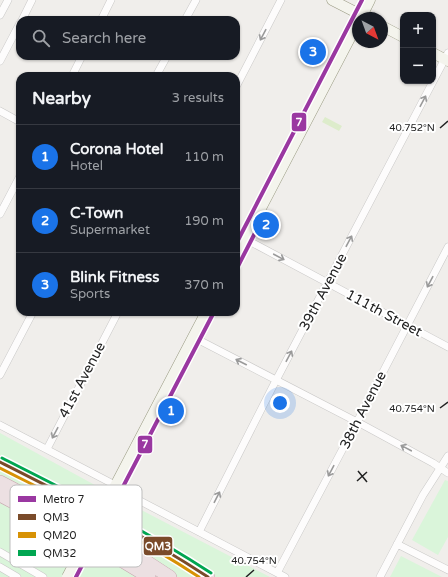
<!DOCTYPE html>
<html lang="en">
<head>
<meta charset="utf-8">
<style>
  body { margin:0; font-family:"Varela Round",sans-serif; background:#20242c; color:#f1f3f6 }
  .controls { position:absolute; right:12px; top:12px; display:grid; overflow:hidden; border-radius:8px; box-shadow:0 1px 3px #0004 }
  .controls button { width:36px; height:36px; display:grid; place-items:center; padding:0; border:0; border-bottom:1px solid #363941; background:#171b24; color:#f1f3f6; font:20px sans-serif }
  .compass { position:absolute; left:352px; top:12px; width:36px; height:36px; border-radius:50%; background:#171b24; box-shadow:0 1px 3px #0004; rotate:139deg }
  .you { position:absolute; left:280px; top:403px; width:14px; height:14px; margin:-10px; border:3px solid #fff; border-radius:50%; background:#1a73e8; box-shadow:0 0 0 6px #1a73e833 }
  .badge { display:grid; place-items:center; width:26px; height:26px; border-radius:50%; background:#1a73e8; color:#fff; font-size:13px; font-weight:700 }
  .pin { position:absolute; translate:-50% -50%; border:2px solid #fff; box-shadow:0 1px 4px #0006 }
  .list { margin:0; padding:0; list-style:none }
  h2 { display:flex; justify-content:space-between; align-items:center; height:52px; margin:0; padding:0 16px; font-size:17px }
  h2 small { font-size:13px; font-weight:400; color:#9ea1a6 }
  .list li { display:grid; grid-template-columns:26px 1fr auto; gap:12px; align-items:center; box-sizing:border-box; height:64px; padding:0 16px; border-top:1px solid #363941 }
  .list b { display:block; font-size:15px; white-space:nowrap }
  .list p { margin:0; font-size:13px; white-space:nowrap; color:#9ea1a6 }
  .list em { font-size:13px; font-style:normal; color:#9ea1a6 }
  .icon { flex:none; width:22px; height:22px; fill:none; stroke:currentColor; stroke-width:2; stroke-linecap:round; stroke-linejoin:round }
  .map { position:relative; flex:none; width:448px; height:577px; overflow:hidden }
  .search { position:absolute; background:#171b24; box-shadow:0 1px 3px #0004; left:16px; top:16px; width:224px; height:44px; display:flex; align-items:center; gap:10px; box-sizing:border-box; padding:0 14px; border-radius:12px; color:#9ea1a6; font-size:15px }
  .panel { position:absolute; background:#171b24; box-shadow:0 1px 3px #0004; left:16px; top:72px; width:224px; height:244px; border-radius:12px }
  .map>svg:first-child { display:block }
  .grass { fill:#ddeccb }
  .park { fill:#daf5da }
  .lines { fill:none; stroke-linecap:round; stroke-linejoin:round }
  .minor-casing { stroke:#c9c8c7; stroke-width:8 }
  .secondary-casing { stroke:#999a82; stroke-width:11 }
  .motorway-casing { stroke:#c5a2ac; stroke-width:14 }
  .minor { stroke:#fdfcfc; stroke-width:7 }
  .secondary { stroke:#f4f4ed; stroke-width:10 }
  .motorway { stroke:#ece0e2; stroke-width:13 }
  .secondary-bridge-casing { stroke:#999a82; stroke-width:11; stroke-linecap:butt }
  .secondary-bridge { stroke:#f4f4ed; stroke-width:10 }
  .bus-1-casing { stroke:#fff; stroke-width:6 }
  .bus-2-casing { stroke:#fff; stroke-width:6 }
  .bus-3-casing { stroke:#fff; stroke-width:6 }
  .bus-1 { stroke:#7a4b2a; stroke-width:3 }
  .bus-2 { stroke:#d79205; stroke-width:3 }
  .bus-3 { stroke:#00a651; stroke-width:3 }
  .metro-1-casing { stroke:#fff; stroke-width:7 }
  .metro-1 { stroke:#9a38a1; stroke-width:4 }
  .oneway { stroke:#9a9a9a }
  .ticks { fill:none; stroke:#222; stroke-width:1.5 }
  .labels { text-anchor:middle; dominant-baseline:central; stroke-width:4; stroke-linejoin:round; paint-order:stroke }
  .street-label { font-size:14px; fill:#222; stroke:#fff }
  .key { fill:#fff; stroke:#bdbdbd; stroke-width:1 }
  .key-label { font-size:11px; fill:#222 }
  .ticks-label { font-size:10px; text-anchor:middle; fill:#222; stroke:#fff; stroke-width:4; stroke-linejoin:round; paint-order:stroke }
  .line-badge { stroke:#fff; stroke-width:1.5 }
  .badge-label { font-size:11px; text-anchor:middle; font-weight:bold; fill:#fff }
</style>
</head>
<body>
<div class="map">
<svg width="448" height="577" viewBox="0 0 448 577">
  <rect width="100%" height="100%" fill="#f0eeeb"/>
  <path class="grass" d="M325,117L342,126L339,131L322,122Z"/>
  <path class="park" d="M0,433L124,501L270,577H0Z
    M445,480L448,481V537L438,555L412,540Z
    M401,556L442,577H390Z"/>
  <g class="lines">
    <g class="minor-casing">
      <path id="minor" d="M0,15L8,0
        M22,20L32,0
        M101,20L111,0
        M185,20L196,0
        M0,61L20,23
        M72,76L82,56
        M156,76L167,56
        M236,87L281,0
        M0,111L20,122
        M0,214L20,176
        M236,234L448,347
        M193,337L363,425L433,463L448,473
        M0,375L33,312
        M0,425L115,485L127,494L285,577
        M47,449L118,312
        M199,532L272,388L448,53
        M397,544L448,570
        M0,552L43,577
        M0,567L17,577
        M277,573L357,422L448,247
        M380,577L423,495L448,456"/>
    </g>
    <g class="secondary-casing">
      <path id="secondary" d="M332,0L367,18
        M361,18L370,0
        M382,26L403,37
        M433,53L448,61
        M236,256L358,23
        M107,501L206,312"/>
    </g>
    <g class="motorway-casing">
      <path id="motorway" d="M0,462C70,498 142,532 208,577
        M0,482L124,547L170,577
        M0,495L111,554L149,577"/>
    </g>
    <use href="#minor" class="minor"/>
    <use href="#secondary" class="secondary"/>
    <use href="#motorway" class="motorway"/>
    <g class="secondary-bridge-casing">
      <path id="secondary-bridge" d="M67,577L107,501"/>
    </g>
    <use href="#secondary-bridge" class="secondary-bridge"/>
    <g class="bus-1-casing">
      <path id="bus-1" d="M0,462C71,498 141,533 208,577"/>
    </g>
    <g class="bus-2-casing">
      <path id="bus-2" d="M0,468C67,502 135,535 199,577"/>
    </g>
    <g class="bus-3-casing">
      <path id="bus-3" d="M2,458C73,494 144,529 211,573"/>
    </g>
    <use href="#bus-1" class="bus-1"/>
    <use href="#bus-2" class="bus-2"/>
    <use href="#bus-3" class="bus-3"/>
    <g class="metro-1-casing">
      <path id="metro-1" d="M236,244L362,0
        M236,270L256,231
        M76,577L214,312"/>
    </g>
    <use href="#metro-1" class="metro-1"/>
  </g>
  <defs><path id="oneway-shaft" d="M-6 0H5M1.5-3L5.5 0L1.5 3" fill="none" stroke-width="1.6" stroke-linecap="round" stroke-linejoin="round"/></defs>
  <g class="oneway">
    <use href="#oneway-shaft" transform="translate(263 35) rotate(118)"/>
    <use href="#oneway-shaft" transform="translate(423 101) rotate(-62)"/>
    <use href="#oneway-shaft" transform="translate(349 241) rotate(-62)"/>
    <use href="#oneway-shaft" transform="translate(279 257) rotate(28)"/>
    <use href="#oneway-shaft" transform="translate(430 282) rotate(118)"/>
    <use href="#oneway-shaft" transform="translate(289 356) rotate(-62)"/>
    <use href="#oneway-shaft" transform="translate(241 362) rotate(-153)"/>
    <use href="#oneway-shaft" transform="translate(55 433) rotate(118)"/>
    <use href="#oneway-shaft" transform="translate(406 448) rotate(-152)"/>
    <use href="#oneway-shaft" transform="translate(331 471) rotate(118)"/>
    <use href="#oneway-shaft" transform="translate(217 497) rotate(-63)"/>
  </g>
  <path class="ticks" d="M440,128L448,121M440,408L448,402M358,471L367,482M357,481L367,472M246,577L254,570"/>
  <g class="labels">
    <g class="street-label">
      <text transform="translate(323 292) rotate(-62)">39th Avenue</text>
      <text transform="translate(384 313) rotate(28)">111th Street</text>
      <text transform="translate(82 380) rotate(-62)">41st Avenue</text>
      <text transform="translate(363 410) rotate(-63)">38th Avenue</text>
    </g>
  </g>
  <rect x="10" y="485" width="132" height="82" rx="6" class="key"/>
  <rect x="18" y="496" width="18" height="6" fill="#9a38a1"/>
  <rect x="18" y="514" width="18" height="6" fill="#7a4b2a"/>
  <rect x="18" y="532" width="18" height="6" fill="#d79205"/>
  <rect x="18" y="550" width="18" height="6" fill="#00a651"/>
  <g class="key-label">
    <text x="43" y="503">Metro 7</text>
    <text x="43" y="521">QM3</text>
    <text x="43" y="539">QM20</text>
    <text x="43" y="557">QM32</text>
  </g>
  <g class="ticks-label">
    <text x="412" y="131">40.752°N</text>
    <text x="412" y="412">40.754°N</text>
    <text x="254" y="564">40.754°N</text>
  </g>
  <g class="line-badge">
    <rect x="291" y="112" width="16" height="20" rx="4" fill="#9a38a1"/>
    <rect x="137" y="435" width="16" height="19" rx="4" fill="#9a38a1"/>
    <rect x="143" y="536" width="30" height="20" rx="4" fill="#7a4b2a"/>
  </g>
  <g class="badge-label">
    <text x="299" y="126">7</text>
    <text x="145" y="448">7</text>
    <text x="158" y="550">QM3</text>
  </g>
</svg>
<div class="controls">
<button>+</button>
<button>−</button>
</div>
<svg class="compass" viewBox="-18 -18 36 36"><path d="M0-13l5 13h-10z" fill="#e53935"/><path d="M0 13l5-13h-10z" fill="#9ea1a6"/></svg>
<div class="you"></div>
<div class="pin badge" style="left:171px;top:411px">1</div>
<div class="pin badge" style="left:266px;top:225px">2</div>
<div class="pin badge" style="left:313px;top:52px">3</div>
<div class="search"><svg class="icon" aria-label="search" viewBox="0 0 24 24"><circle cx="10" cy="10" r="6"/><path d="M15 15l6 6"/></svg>Search here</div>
<section class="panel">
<h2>Nearby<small>3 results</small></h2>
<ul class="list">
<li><span class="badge">1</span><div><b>Corona Hotel</b><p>Hotel</p></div><em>110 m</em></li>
<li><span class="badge">2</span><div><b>C-Town</b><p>Supermarket</p></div><em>190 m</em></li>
<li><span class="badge">3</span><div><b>Blink Fitness</b><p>Sports</p></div><em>370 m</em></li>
</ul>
</section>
</div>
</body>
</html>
